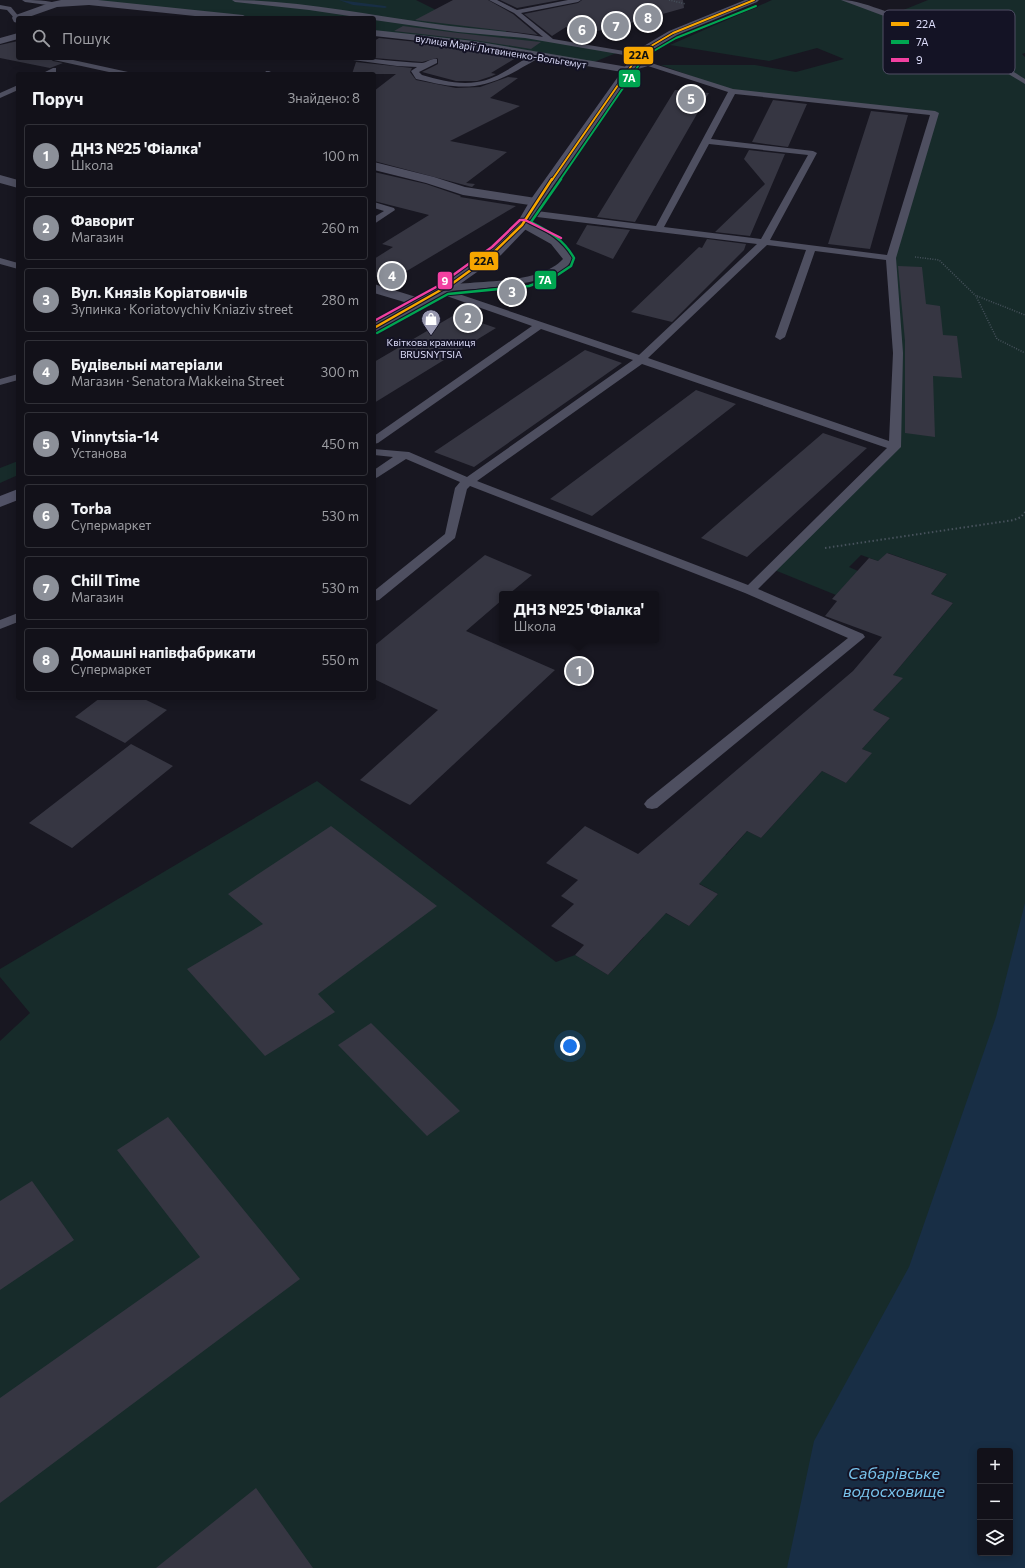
<!DOCTYPE html>
<html lang="uk">
<head>
<meta charset="utf-8">
<style>
  body { margin:0; font-family:Commissioner,sans-serif; background:#1f1f26; color:#f1f3f6 }
  .controls { position:absolute; right:12px; bottom:12px; display:grid; overflow:hidden; border-radius:4px; box-shadow:0 2px 10px #0003 }
  .controls button { width:36px; height:36px; display:grid; place-items:center; padding:0; border:0; border-bottom:1px solid #313138; background:#121119; color:#f1f3f6; font:20px sans-serif }
  .you { position:absolute; left:570px; top:1046px; width:14px; height:14px; margin:-10px; border:3px solid #fff; border-radius:50%; background:#1a73e8; box-shadow:0 0 0 6px #1a73e833 }
  .badge { display:grid; place-items:center; width:26px; height:26px; border-radius:50%; background:#8c9099; color:#fff; font-size:13px; font-weight:700 }
  .pin { position:absolute; translate:-50% -50%; border:2px solid #fff; box-shadow:0 1px 4px #0006 }
  .popup { position:absolute; left:499px; top:591px; width:160px; height:52px; box-sizing:border-box; display:grid; place-content:center; border-radius:4px; background:#121119; filter:drop-shadow(0 1px 3px #0005); font-size:13px; white-space:nowrap; color:#9c9da2 }
  .popup b { font-size:15px; color:#f1f3f6 }
  .popup::after { content:''; position:absolute; left:50%; top:100%; margin-left:-8px; border:8px solid transparent; border-top-color:#121119 }
  .list { margin:0; padding:0; list-style:none }
  h2 { display:flex; justify-content:space-between; align-items:center; height:52px; margin:0; padding:0 16px; font-size:17px }
  h2 small { font-size:13px; font-weight:400; color:#9c9da2 }
  .list li { display:grid; grid-template-columns:26px 1fr auto; gap:12px; align-items:center; box-sizing:border-box; height:64px; margin:0 8px 8px; padding:0 8px; border:1px solid #313138; border-radius:4px }
  .list b { display:block; font-size:15px; white-space:nowrap }
  .list p { margin:0; font-size:13px; white-space:nowrap; color:#9c9da2 }
  .list em { font-size:13px; font-style:normal; color:#9c9da2 }
  .icon { flex:none; width:22px; height:22px; fill:none; stroke:currentColor; stroke-width:2; stroke-linecap:round; stroke-linejoin:round }
  .map { position:relative; flex:none; width:1025px; height:1568px; overflow:hidden }
  .search { position:absolute; background:#121119; box-shadow:0 2px 10px #0003; left:16px; top:16px; width:360px; height:44px; display:flex; align-items:center; gap:10px; box-sizing:border-box; padding:0 14px; border-radius:4px; color:#9c9da2; font-size:15px }
  .panel { position:absolute; background:#121119; box-shadow:0 2px 10px #0003; left:16px; top:72px; width:360px; height:628px; border-radius:4px }
  .map>svg:first-child { display:block }
  .green { fill:#172b2a; fill-rule:evenodd }
  .water { fill:#182e45; fill-rule:evenodd }
  .lines { fill:none; stroke-linecap:round; stroke-linejoin:round }
  .stream { fill:#182e45; fill-rule:evenodd }
  .building { fill:#363642 }
  .path-far1 { stroke:#47525c; stroke-width:1.5; stroke-dasharray:1 1.5; stroke-linecap:butt }
  .path { stroke:#47525c; stroke-width:2; stroke-dasharray:1.5 2.5; stroke-linecap:butt }
  .service { fill:#4e4f60; fill-rule:evenodd }
  .minor { fill:#4e4f60; fill-rule:evenodd }
  .secondary { fill:#515266; fill-rule:evenodd }
  .bus-1-far1-casing { stroke:#141325; stroke-width:3.5 }
  .bus-1-casing { stroke:#141325; stroke-width:4.5 }
  .bus-2-far1-casing { stroke:#141325; stroke-width:3.5 }
  .bus-2-casing { stroke:#141325; stroke-width:4.5 }
  .bus-3-casing { stroke:#141325; stroke-width:4.5 }
  .bus-1-far1 { stroke:#f7a600; stroke-width:2 }
  .bus-1 { stroke:#f7a600; stroke-width:2.5 }
  .bus-2-far1 { stroke:#00a651; stroke-width:2 }
  .bus-2 { stroke:#00a651; stroke-width:2.5 }
  .bus-3 { stroke:#f240a1; stroke-width:2.5 }
  .labels { text-anchor:middle; dominant-baseline:central; stroke-width:4; stroke-linejoin:round; paint-order:stroke }
  .far-street-label { font-size:10px; fill:#dcdcfa; stroke:#141325 }
  .far-poi-label { font-size:10px; fill:#dcdcfa; stroke:#141325 }
  .near-water-label { font-size:16px; font-style:italic; fill:#78c3ec; stroke:#141325 }
  .key { fill:#141325; stroke:#504f65; stroke-width:1 }
  .key-label { font-size:11px; fill:#dcdcfa }
  .line-badge { stroke:#141325; stroke-width:1.5 }
  .badge-label { font-size:11px; text-anchor:middle; font-weight:bold; fill:#fff }
  .pale-badge-label { font-size:11px; text-anchor:middle; font-weight:bold; fill:#111 }
</style>
</head>
<body>
<div class="map">
<svg width="1025" height="1568" viewBox="0 0 1025 1568">
  <rect width="100%" height="100%" fill="#181721"/>
  <path class="green" d="M72,0H416L440,12L508,27L506,32L619,52L589,64L474,44L374,33V18H243Z
    M772,0H844L891,15L928,0H1025V53L1022,54L1025,57V1249L837,1568H0V1041L30,1013L0,977V969L317,781L556,962L575,955L608,975L644,937L640,899L689,926L718,894L689,878L716,850L726,855L747,831L761,838L822,771L846,783L871,753L862,749L890,718L873,710L902,679L893,675L953,603L931,594L947,574L888,553L878,561L861,555L849,567L858,571L836,595L772,569L895,447L891,258L935,113L732,91L661,65H755L796,72L844,59L817,48L769,61L670,45ZM900,21L930,33L912,37L882,24Z
    M18,461V475L0,483V468Z"/>
  <path class="water" d="M1025,903V1568H787L814,1441L909,1267L996,1017ZM980,1451H1010V1553H980Z"/>
  <g class="lines">
    <path class="stream" d="M339,0L385,6L387,7L385,8L353,5Z"/>
  </g>
  <path class="building" d="M453,0H488L513,14L538,35L415,20Z
    M500,0H560L517,8Z
    M582,0H683L684,8L609,29L577,34L566,27L552,36L524,14L578,3Z
    M403,26L458,33L541,42L531,49L474,40L394,31Z
    M379,38L474,48L519,56L491,73L496,74L492,76L477,81H456L422,72L438,64V59L437,58L422,62L374,58V41Z
    M18,41V58H49L53,61L63,63L50,68L0,58V45Z
    M356,62L412,68L410,72L416,80L456,88L480,87L508,77L518,78L490,98L520,106L450,141L507,152L466,183L475,184L472,187L374,161V91L396,74H352Z
    M675,90L709,93L635,222L597,217Z
    M773,100L807,104L788,147L752,142Z
    M871,111L908,115L870,249L828,244Z
    M749,150L785,154L750,236L715,232L765,184L744,159Z
    M374,172L426,184L461,196L460,197L516,206L390,281L374,276V259L393,247L382,244L429,215L374,201Z
    M587,225L630,230L613,259L576,244Z
    M707,239L746,244L744,250L672,322L631,312L699,247L702,248Z
    M898,266L922,267L926,304L940,306L943,335L957,336L962,378L933,376L935,437L905,433V341Z
    M456,314L496,328L374,403V362Z
    M585,350L622,363L474,467L434,452Z
    M696,390L736,404L592,516L550,499Z
    M823,433L867,448L747,557L701,538Z
    M887,553L947,574L931,594L953,603L893,675L903,678L873,710L890,718L862,749L872,753L846,783L822,771L761,838L747,831L699,884L718,894L689,926L666,913L608,975L575,955L584,945L551,926L574,904L561,896L578,880L546,863L585,826L638,854L853,671L882,637L825,616L837,601L832,599L869,558L878,561Z
    M485,555L532,575L509,594H502V600L466,631L555,670L410,805L360,780L438,710L374,679V646Z
    M100,698H142L167,710L125,743L75,717Z
    M131,744L173,766L72,848L29,823Z
    M331,826L437,906L318,994L335,1012L265,1056L187,969L263,924L228,894Z
    M371,1023L460,1111L427,1136L338,1045Z
    M168,1117L300,1279L0,1503V1398L200,1257L117,1150Z
    M32,1181L74,1240L0,1290V1201Z
    M256,1488L313,1568H156Z"/>
  <g class="lines">
    <path class="path-far1" d="M669,0L686,4
      M915,257L939,260L976,296L997,339L1025,353
      M977,296L1025,315"/>
    <path class="path" d="M825,548L1014,520L1021,517L1025,512"/>
    <path class="service" d="M22,0C32,0 50,0 58,4L55,6L25,2Z
      M232,0C297,0 363,14 428,23C466,29 505,30 543,37L514,13L489,0H497L517,10L568,0H581L578,2L521,13L553,39L624,51L641,50L645,52L641,54L624,55L525,38L458,32L374,20V18H363L309,10L235,2Z
      M841,0C856,0 870,6 885,11C934,28 981,50 1025,79V84L980,57L935,35Z
      M0,5L11,7L20,18L15,19L7,10L0,9Z
      M535,53H538L542,55C536,61 525,65 518,70C478,92 459,89 416,79L411,71L417,67L397,66L353,60L349,58C374,58 397,62 422,63C427,63 431,58 437,59V63L419,72L422,75C440,80 458,85 477,82C498,79 517,63 535,53Z
      M50,58H64L128,72L132,74H118L54,60Z
      M648,62L733,89L935,111L939,113L896,258L903,353L901,447L758,589L863,634L865,637L657,808L652,809L647,808L644,804L647,800L848,638L745,593L470,486L467,489L455,538L379,600L374,601V591L445,534L455,488L460,482L406,459L378,477L374,479V470L393,457L374,455V449L409,452L467,477L633,360L541,329L378,443L374,444V436L532,326L438,293L436,291C444,283 459,284 470,283C497,281 544,280 563,259L551,244L517,225L519,223C529,221 557,238 564,246C567,250 570,254 573,259C570,262 568,266 565,269C545,285 477,289 450,291L639,355L757,244L529,216L525,213L529,210L656,226L728,92L648,66L628,72L624,70ZM735,94L930,115L887,255L770,240L817,153L813,151L711,139ZM709,144L808,155L761,239L664,227ZM767,245L806,250L775,337L780,340L785,337L815,251L886,260L893,353L889,441L648,358ZM642,364L887,448L748,585L477,481Z
      M53,68H56V72L51,74H41Z
      M266,71H269L273,73L264,74Z
      M18,85V90L0,98V93Z
      M374,202L394,208L395,210L374,224V217L384,211L374,208Z
      M0,258L18,263V269L0,264Z
      M18,374V380L0,385V379Z
      M18,613V622L0,629V620Z"/>
    <path class="minor" d="M61,0H98L243,15L248,18H214L89,5L57,7L26,18H18V23L14,22L12,18L13,16L52,2Z
      M374,30L474,41L628,67L633,70L628,73L474,47L374,36Z
      M18,33V39L0,44V38Z
      M374,162L434,177L465,187L536,198L541,199L542,202L541,205L536,206L463,195L426,183L374,170Z
      M0,175L18,180V188L0,183Z
      M374,284L426,300L428,303L426,306L421,307L374,293Z"/>
    <path class="secondary" d="M745,0H759L757,2L677,35L645,54L542,202L527,228L501,255L446,294L379,331L374,332V322L436,288L491,249L517,223L531,199L637,50L669,31Z
      M18,489V500L0,507V496Z"/>
    <g class="bus-1-far1-casing">
      <path id="bus-1-far1" d="M552,180L641,52L673,33L754,0"/>
    </g>
    <g class="bus-1-casing">
      <path id="bus-1" d="M374,328L453,283L490,256L522,225L552,179"/>
    </g>
    <g class="bus-2-far1-casing">
      <path id="bus-2-far1" d="M560,180L645,56L676,38L756,6"/>
    </g>
    <g class="bus-2-casing">
      <path id="bus-2" d="M377,333L448,294L529,286L556,276L571,266L574,258C564,240 549,231 531,222L561,179"/>
    </g>
    <g class="bus-3-casing">
      <path id="bus-3" d="M374,321L438,286L492,247L520,220H525L561,238"/>
    </g>
    <use href="#bus-1-far1" class="bus-1-far1"/>
    <use href="#bus-1" class="bus-1"/>
    <use href="#bus-2-far1" class="bus-2-far1"/>
    <use href="#bus-2" class="bus-2"/>
    <use href="#bus-3" class="bus-3"/>
  </g>
  <defs>
    <g id="shop-pin" transform="scale(1)"><path d="M0 17L-7.5 6A9.5 9.5 0 1 1 7.5 6Z" fill="#9797ae" stroke="#141325"/><path d="M-5-2.5h2.3a2.7 3.5 0 0 1 5.4 0H5L5.5 6h-11ZM-1.5-2.5h3a1.5 2.3 0 0 0-3 0Z" fill="#fff"/></g>
  </defs>
  <g fill-rule="evenodd">
    <use href="#shop-pin" x="431" y="319"/>
  </g>
  <g class="labels">
    <g class="far-street-label">
      <text transform="translate(501 51) rotate(9)">вулиця Марії Литвиненко-Вольгемут</text>
    </g>
    <g class="far-poi-label">
      <text x="431" y="342">Квіткова крамниця<tspan x="431" dy="12">BRUSNYTSIA</tspan></text>
    </g>
    <g class="near-water-label">
      <text x="894" y="1472">Сабарівське<tspan x="894" dy="18">водосховище</tspan></text>
    </g>
  </g>
  <rect x="883" y="10" width="132" height="64" rx="6" class="key"/>
  <rect x="891" y="22" width="18" height="4" fill="#f7a600"/>
  <rect x="891" y="40" width="18" height="4" fill="#00a651"/>
  <rect x="891" y="58" width="18" height="4" fill="#f240a1"/>
  <g class="key-label">
    <text x="916" y="28">22А</text>
    <text x="916" y="46">7А</text>
    <text x="916" y="64">9</text>
  </g>
  <g class="line-badge">
    <rect x="623" y="46" width="31" height="19" rx="4" fill="#f7a600"/>
    <rect x="618" y="69" width="23" height="19" rx="4" fill="#00a651"/>
    <rect x="469" y="251" width="30" height="20" rx="4" fill="#f7a600"/>
    <rect x="534" y="270" width="23" height="20" rx="4" fill="#00a651"/>
    <rect x="437" y="271" width="16" height="19" rx="4" fill="#f240a1"/>
  </g>
  <g class="badge-label">
    <text x="629" y="82">7А</text>
    <text x="545" y="284">7А</text>
    <text x="445" y="285">9</text>
  </g>
  <g class="pale-badge-label">
    <text x="639" y="59">22А</text>
    <text x="484" y="265">22А</text>
  </g>
</svg>
<div class="controls">
<button>+</button>
<button>−</button>
<button><svg class="icon" aria-label="layers" viewBox="0 0 24 24"><path d="M12 4l9 5-9 5-9-5zM3 14l9 5 9-5"/></svg></button>
</div>
<div class="you"></div>
<div class="pin badge" style="left:579px;top:671px">1</div>
<div class="popup"><b>ДНЗ №25 'Фіалка'</b>Школа</div>
<div class="pin badge" style="left:468px;top:318px">2</div>
<div class="pin badge" style="left:512px;top:292px">3</div>
<div class="pin badge" style="left:392px;top:276px">4</div>
<div class="pin badge" style="left:691px;top:99px">5</div>
<div class="pin badge" style="left:582px;top:30px">6</div>
<div class="pin badge" style="left:616px;top:26px">7</div>
<div class="pin badge" style="left:648px;top:18px">8</div>
<div class="search"><svg class="icon" aria-label="search" viewBox="0 0 24 24"><circle cx="10" cy="10" r="6"/><path d="M15 15l6 6"/></svg>Пошук</div>
<section class="panel">
<h2>Поруч<small>Знайдено: 8</small></h2>
<ul class="list">
<li><span class="badge">1</span><div><b>ДНЗ №25 'Фіалка'</b><p>Школа</p></div><em>100 m</em></li>
<li><span class="badge">2</span><div><b>Фаворит</b><p>Магазин</p></div><em>260 m</em></li>
<li><span class="badge">3</span><div><b>Вул. Князів Коріатовичів</b><p>Зупинка · Koriatovychiv Kniaziv street</p></div><em>280 m</em></li>
<li><span class="badge">4</span><div><b>Будівельні матеріали</b><p>Магазин · Senatora Makkeina Street</p></div><em>300 m</em></li>
<li><span class="badge">5</span><div><b>Vinnytsia-14</b><p>Установа</p></div><em>450 m</em></li>
<li><span class="badge">6</span><div><b>Torba</b><p>Супермаркет</p></div><em>530 m</em></li>
<li><span class="badge">7</span><div><b>Chill Time</b><p>Магазин</p></div><em>530 m</em></li>
<li><span class="badge">8</span><div><b>Домашні напівфабрикати</b><p>Супермаркет</p></div><em>550 m</em></li>
</ul>
</section>
</div>
</body>
</html>
